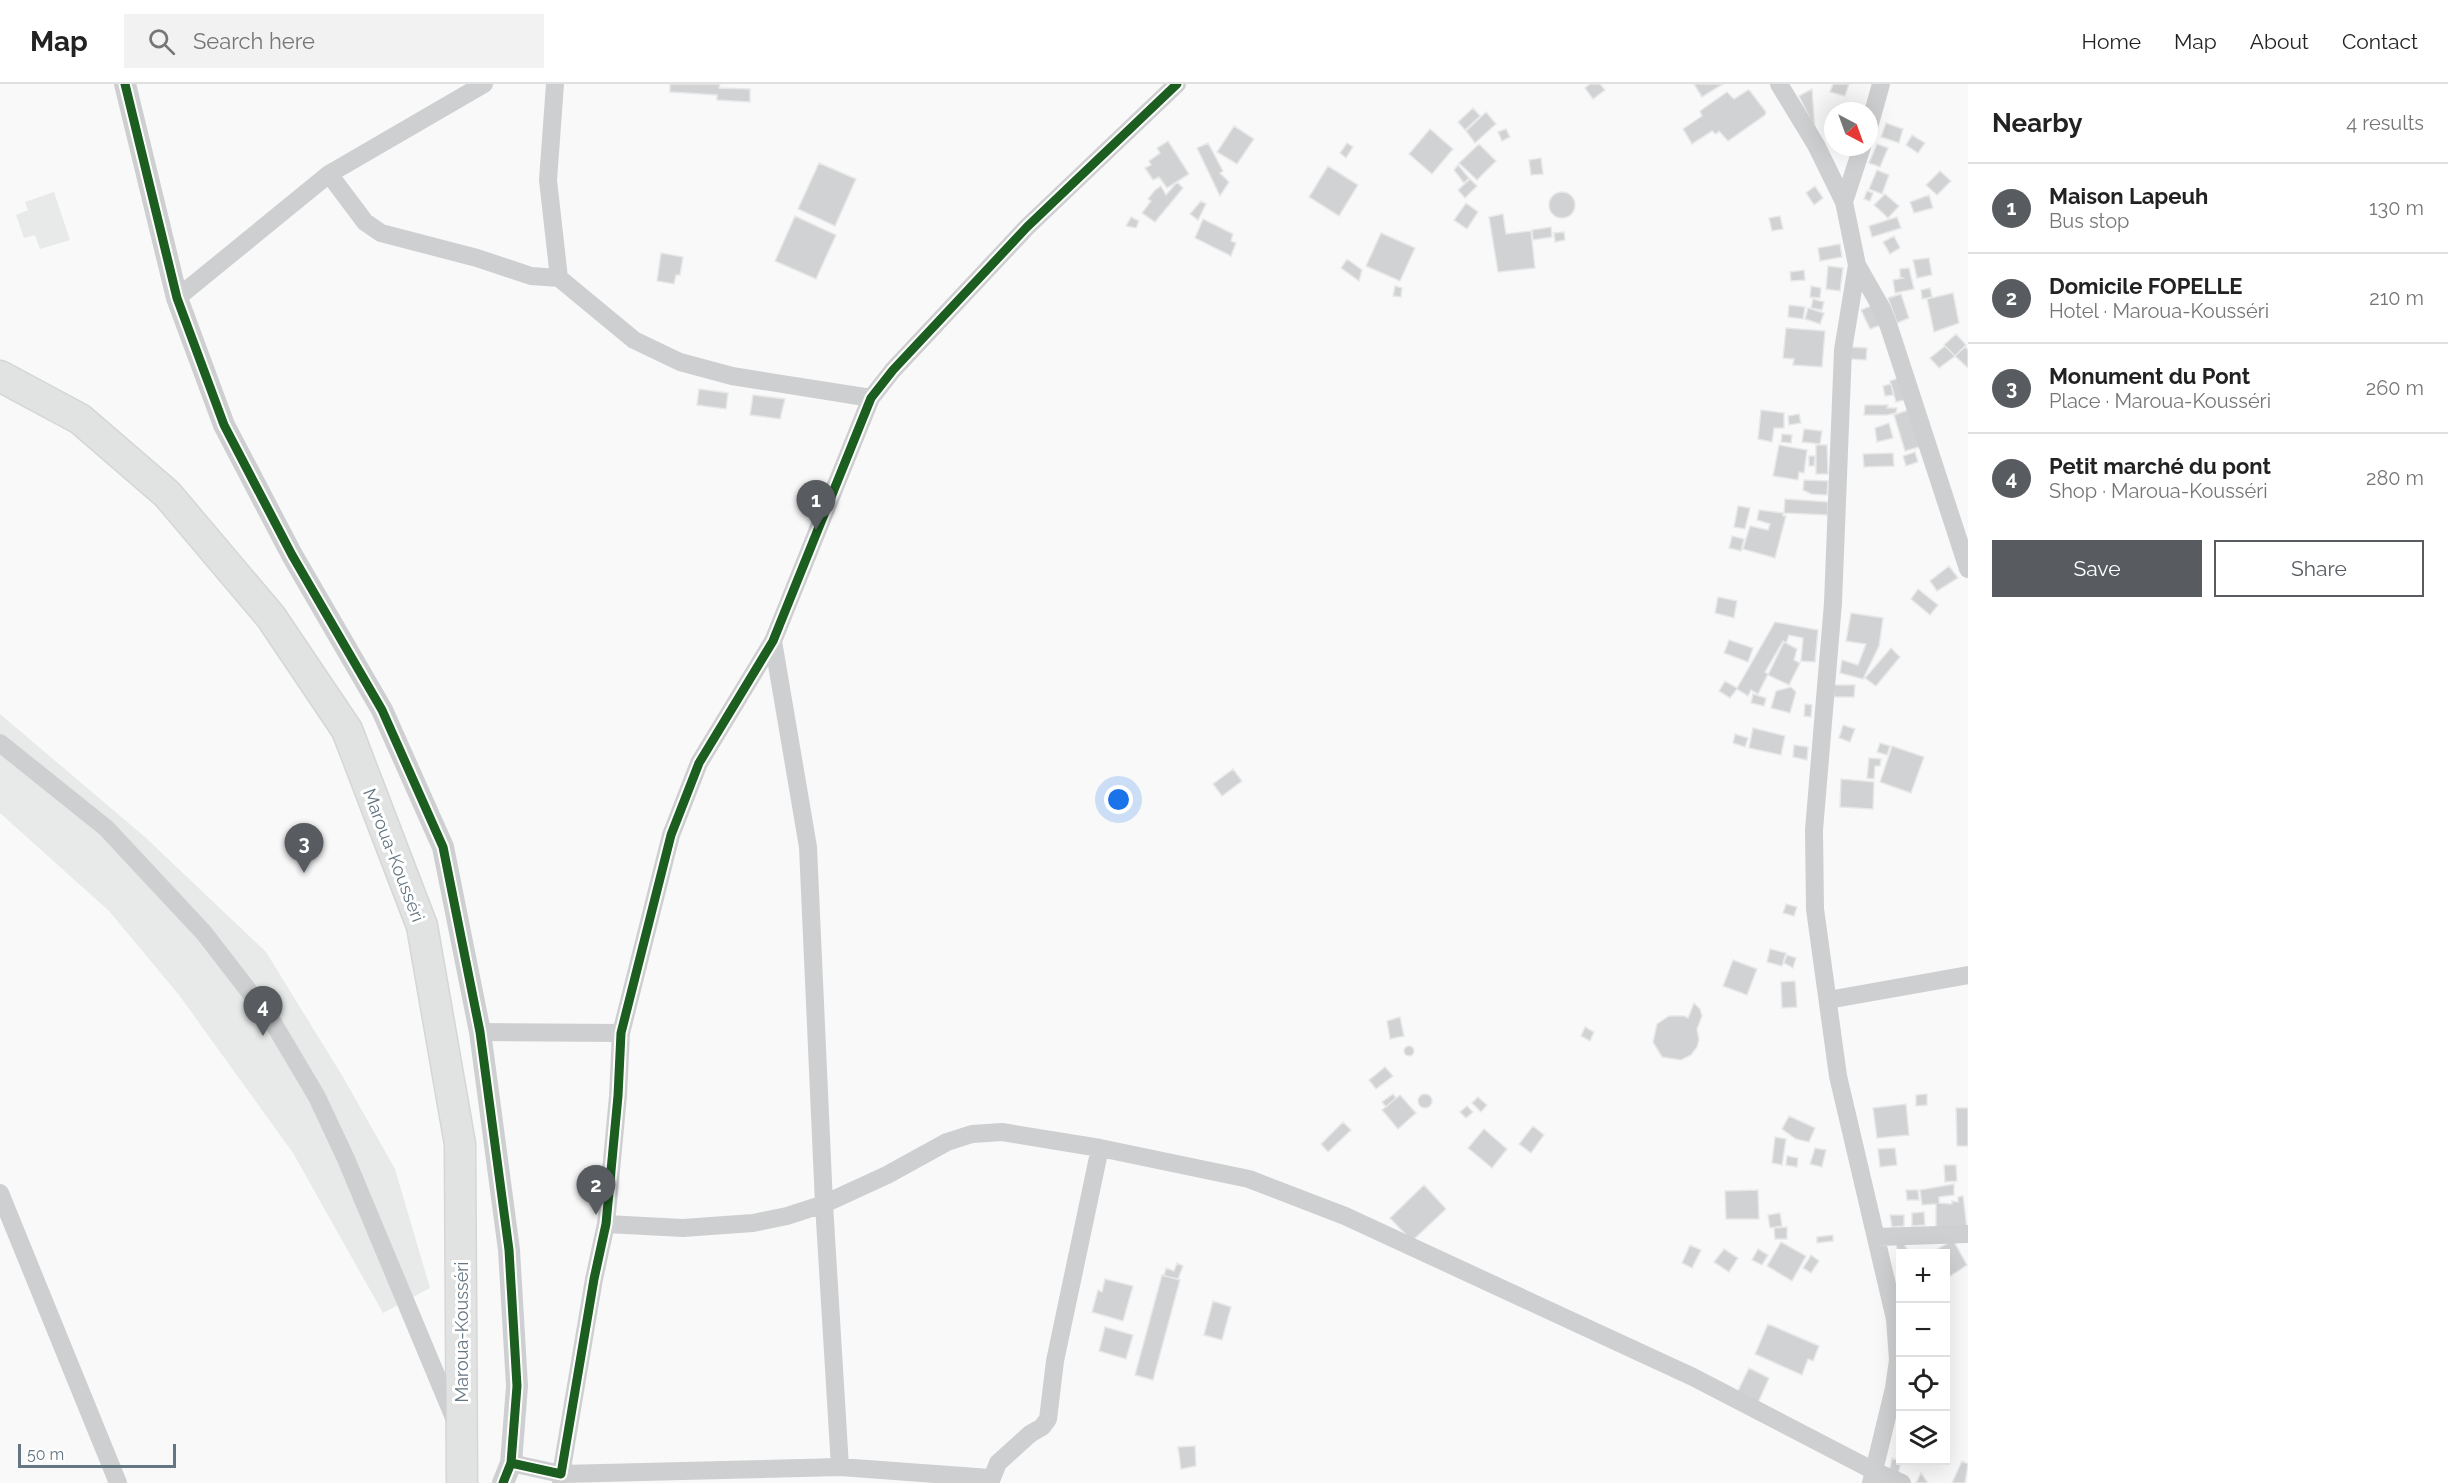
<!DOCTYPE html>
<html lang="en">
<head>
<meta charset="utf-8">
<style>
  body { margin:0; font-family:Raleway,sans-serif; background:#f2f2f2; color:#222 }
  .controls { position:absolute; right:18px; bottom:18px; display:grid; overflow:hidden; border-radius:0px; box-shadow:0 6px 24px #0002 }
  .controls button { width:54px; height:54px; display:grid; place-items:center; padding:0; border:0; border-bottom:2px solid #e0e0e0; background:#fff; color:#222; font:30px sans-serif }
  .compass { position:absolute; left:1824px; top:18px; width:54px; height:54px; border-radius:50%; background:#fff; box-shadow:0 6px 24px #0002; rotate:139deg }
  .scale { position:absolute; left:18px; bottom:15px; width:158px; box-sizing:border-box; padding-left:6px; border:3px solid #657683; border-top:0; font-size:16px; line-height:21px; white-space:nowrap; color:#657683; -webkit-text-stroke:4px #fff; paint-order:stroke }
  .you { position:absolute; left:1119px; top:716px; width:21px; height:21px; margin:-15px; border:4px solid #fff; border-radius:50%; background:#1a73e8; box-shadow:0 0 0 9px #1a73e833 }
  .badge { display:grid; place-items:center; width:39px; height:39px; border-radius:50%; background:#585c60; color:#fff; font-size:20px; font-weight:700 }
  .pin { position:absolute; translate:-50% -50px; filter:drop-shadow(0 2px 3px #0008) }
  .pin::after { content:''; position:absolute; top:32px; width:21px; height:18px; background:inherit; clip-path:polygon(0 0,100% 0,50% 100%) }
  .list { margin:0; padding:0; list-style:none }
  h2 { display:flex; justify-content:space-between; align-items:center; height:78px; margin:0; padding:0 24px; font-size:26px }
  h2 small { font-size:20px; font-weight:400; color:#767676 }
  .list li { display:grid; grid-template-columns:39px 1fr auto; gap:18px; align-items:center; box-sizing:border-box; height:90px; padding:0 24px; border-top:2px solid #e0e0e0 }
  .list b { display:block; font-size:22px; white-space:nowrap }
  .list p { margin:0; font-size:20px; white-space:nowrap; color:#767676 }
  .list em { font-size:20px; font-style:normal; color:#767676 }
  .actions { display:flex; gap:12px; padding:18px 24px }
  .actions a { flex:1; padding:14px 0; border:2px solid #585c60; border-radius:0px; text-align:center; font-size:21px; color:#585c60 }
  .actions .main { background:#585c60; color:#fff }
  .icon { flex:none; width:33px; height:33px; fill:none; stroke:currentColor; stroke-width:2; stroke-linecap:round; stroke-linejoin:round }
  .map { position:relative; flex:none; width:1968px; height:1399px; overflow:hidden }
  header { display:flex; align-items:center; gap:36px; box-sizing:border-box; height:84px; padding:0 30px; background:#fff; border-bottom:2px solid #e0e0e0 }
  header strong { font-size:28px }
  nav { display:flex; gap:33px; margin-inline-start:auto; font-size:21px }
  .search { width:420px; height:54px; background:#f2f2f2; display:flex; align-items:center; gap:15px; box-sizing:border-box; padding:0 21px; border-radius:0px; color:#767676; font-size:22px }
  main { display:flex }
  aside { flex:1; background:#fff }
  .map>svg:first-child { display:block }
  .built { fill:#e8e9e9 }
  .building { fill:#d0d2d3; stroke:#e8e8e8; stroke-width:1.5 }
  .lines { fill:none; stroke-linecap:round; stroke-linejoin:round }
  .trunk-casing { stroke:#d5d6d6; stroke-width:33 }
  .minor { stroke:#cecfd0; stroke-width:18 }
  .tertiary { stroke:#cecfd0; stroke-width:22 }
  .trunk { stroke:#e1e2e2; stroke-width:30 }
  .cycleway-casing { stroke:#fff; stroke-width:13 }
  .cycleway { stroke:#1b5e20; stroke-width:9 }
  .labels { text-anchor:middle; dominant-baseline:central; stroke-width:6; stroke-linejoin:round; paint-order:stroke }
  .street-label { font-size:18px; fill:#657683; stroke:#fff }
</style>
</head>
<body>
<header>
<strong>Map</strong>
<div class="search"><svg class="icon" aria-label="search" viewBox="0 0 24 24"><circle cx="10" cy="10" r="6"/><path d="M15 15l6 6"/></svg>Search here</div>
<nav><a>Home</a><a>Map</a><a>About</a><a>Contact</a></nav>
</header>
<main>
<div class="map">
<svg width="1968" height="1399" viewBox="0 0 1968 1399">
  <rect width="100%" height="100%" fill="#f9f9f9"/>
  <path class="built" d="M54,108L70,156L40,165L35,151L24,154L16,131L28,126L25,118Z
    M0,630L145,753L266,868L343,993L395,1085L430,1204L383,1229L293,1069L179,911L109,827L0,729Z"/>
  <path class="building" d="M670,0H720L719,4L750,5V18L717,16V11L670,8Z
    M1590,0H1600L1605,6L1593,15L1585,4Z
    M1694,0H1723L1702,13Z
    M1833,0H1849L1845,12L1830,8Z
    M1812,5L1815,45L1799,12Z
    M1748,6L1750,7L1766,28L1765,31L1728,57L1719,47L1716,50L1712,47L1692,60L1683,45L1702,32L1700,27L1727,8L1734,15Z
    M1473,24L1480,32L1465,46L1458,38Z
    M1486,28L1496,40L1475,59L1466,47Z
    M1886,39L1903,45L1899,59L1881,53Z
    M1827,40H1833V59L1828,58Z
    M1234,42L1254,55L1237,80L1217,68Z
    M1430,45L1453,65L1432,90L1409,70Z
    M1506,45L1510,53L1502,57L1498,48Z
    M1912,51L1925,59L1918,69L1906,61Z
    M1168,57L1189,90L1167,104L1159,93L1153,96L1145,84L1151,81L1149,77L1160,69L1157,64Z
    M1208,59L1223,87L1220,89L1229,98L1220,112L1197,64Z
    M1347,59L1353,63L1346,74L1340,69Z
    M1479,60L1496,77L1477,96L1459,79Z
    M1877,60L1888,64L1880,83L1869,79Z
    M1541,74L1543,90L1531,91L1529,76Z
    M819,79L856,95L835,142L798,125Z
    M1458,81L1469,94L1464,99L1454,86Z
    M1328,82L1358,101L1339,132L1309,113Z
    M1877,86L1889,91L1882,110L1869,105Z
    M1940,87L1951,97L1937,111L1926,101Z
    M1470,95L1477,102L1465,114L1458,106Z
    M1177,98L1183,104L1155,138L1142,129L1151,117L1148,115L1155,106L1161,102L1166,111Z
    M1815,102L1823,114L1814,121L1806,109Z
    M1867,107L1873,109L1870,117L1864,115Z
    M1549 121a13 13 0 1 1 26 0a13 13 0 1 1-26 0Z
    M1885,110L1899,122L1888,134L1874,121Z
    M1929,111L1933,124L1914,129L1910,118Z
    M1201,117L1206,120L1198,136L1190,130Z
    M1466,119L1478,128L1467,145L1454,136Z
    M1503,130L1506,150L1531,147L1535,184L1498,188L1489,133Z
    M795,132L836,151L816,195L775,177Z
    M1780,132L1783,145L1772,147L1769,134Z
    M1131,133L1139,137L1136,144L1126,142Z
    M1897,133L1901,144L1872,153L1869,142Z
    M1203,135L1233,150L1231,157L1236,159L1231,172L1195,154Z
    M1551,143L1552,153L1533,156L1532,146Z
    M1564,148L1565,156L1555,158L1554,149Z
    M1381,149L1415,164L1400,197L1366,182Z
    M1894,152L1900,164L1890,170L1883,158Z
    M1840,160L1842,173L1820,177L1818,164Z
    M661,169L683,173L680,191H676L674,200L657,197Z
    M1929,174L1932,191L1917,194L1913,176Z
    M1347,175L1362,186L1359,197L1341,184Z
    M1828,182L1843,184L1840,207L1826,205Z
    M1909,184L1914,205L1895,209L1893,196L1903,194L1900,193V185Z
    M1804,186L1805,196L1791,197L1790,188Z
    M1395,202L1402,204L1401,213L1393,212Z
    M1811,202L1821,204L1820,214L1810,213Z
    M1930,204L1932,213L1922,215L1921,206Z
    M1953,209L1959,239L1934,248L1927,215Z
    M1901,210L1909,234L1897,239L1888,214Z
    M1813,215L1824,218L1822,226L1811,224Z
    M1789,221L1805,223L1803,235L1788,233Z
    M1873,221L1881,241L1870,245L1861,226Z
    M1808,224L1824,229L1820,240L1805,235Z
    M1786,244L1825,247L1822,283L1793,281L1794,275L1783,274Z
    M1956,250L1966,261L1955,272L1944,261Z
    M1945,262L1955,272L1939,284L1930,274Z
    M1851,263L1867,264L1866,276L1851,275Z
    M1965,263L1968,266V284L1955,272Z
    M1902,293L1908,315L1896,318L1890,297Z
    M1891,300L1893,311L1885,312L1883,302Z
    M699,305L728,309L726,325L697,321Z
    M753,311L785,315L780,335L750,331Z
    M1865,321H1888L1887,324H1897L1896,329L1887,331H1864Z
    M1911,325L1923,362L1905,367L1894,331Z
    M1761,326L1784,329V344H1774L1772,358L1758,355Z
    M1799,330L1801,339L1789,341L1788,332Z
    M1889,339L1893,354L1877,358L1875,344Z
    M1804,345L1822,347L1820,360L1802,358Z
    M1782,350L1792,351L1791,359L1781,358Z
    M1779,361L1807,366L1804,389L1799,388L1798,396L1773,392Z
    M1816,361H1827L1828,390H1816Z
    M1915,368L1918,378L1906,382L1903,372Z
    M1893,369L1894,382L1864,383L1863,370Z
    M1809,372H1815L1814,382H1809Z
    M1804,396L1828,397L1827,411L1811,410L1803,406Z
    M1785,415L1828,418V431L1784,429Z
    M1738,422L1750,424L1745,445L1734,443Z
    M1759,426L1783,429V432H1786L1775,474L1743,465L1750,442L1768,446L1770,440L1757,436Z
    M1732,452L1744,455L1741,467L1729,464Z
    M1949,482L1958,494L1937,507L1930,497Z
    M1918,505L1938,521L1930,531L1911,515Z
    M1718,513L1737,517L1734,534L1715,529Z
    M1851,529L1883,534L1879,562L1863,595L1840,589L1842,576L1858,581L1866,560L1846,557Z
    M1775,538L1818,546L1815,578L1801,577L1803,554L1789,551L1786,559L1783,557L1765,588L1768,590L1758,610L1751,606L1748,612L1737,605L1730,614L1719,607L1725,597L1737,604Z
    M1729,556L1753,564L1748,578L1724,569Z
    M1784,558L1797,565L1794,576L1800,579L1789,601L1768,591Z
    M1891,564L1900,573L1876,602L1865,594Z
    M1834,601H1855L1854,613H1834Z
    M1791,603L1796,608L1790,629L1771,624L1776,607Z
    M1753,610L1766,614L1764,622L1751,619Z
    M1805,620L1812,621L1811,633L1804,632Z
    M1843,641L1855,645L1850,658L1839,654Z
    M1753,644L1785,652L1781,671L1749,664Z
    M1735,650L1748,654L1745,663L1733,659Z
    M1880,659L1890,662L1887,671L1877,668Z
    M1794,661L1808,663L1807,676L1793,673Z
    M1892,662L1924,673L1911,709L1880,698Z
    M1869,674L1881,675L1880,682H1875L1874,695L1867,694Z
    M1233,685L1242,697L1222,712L1213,700Z
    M1841,695L1874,698L1873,725L1840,723Z
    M1786,820L1797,823L1794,832L1783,829Z
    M1770,865L1786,869L1782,882L1767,878Z
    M1787,871L1796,874L1793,884L1784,879Z
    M1733,876L1757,885L1747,911L1723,902Z
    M1795,897L1797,923L1782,924L1781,898Z
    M1694,919L1700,925L1702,932L1697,945L1699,956L1697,963L1691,971L1681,976L1662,973L1653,958L1657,940L1669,932H1684L1688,934Z
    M1400,933L1404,952L1390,955L1387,937Z
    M1585,943L1594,948L1590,957L1581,952Z
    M1404 967a5 5 0 1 1 10 0a5 5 0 1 1-10 0Z
    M1385,983L1393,992L1376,1005L1369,996Z
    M1418 1017a7 7 0 1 1 14 0a7 7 0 1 1-14 0Z
    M1393,1010L1396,1014L1386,1023L1382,1018Z
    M1927,1010V1021L1916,1022V1011Z
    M1400,1011L1416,1029L1398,1045L1382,1026Z
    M1478,1013L1487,1021L1481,1028L1472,1019Z
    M1906,1020L1909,1051L1877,1054L1873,1024Z
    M1467,1022L1473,1028L1466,1034L1460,1028Z
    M1956,1024H1968V1062H1957Z
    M1789,1032L1815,1044L1809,1058L1796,1055L1782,1045Z
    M1343,1038L1351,1046L1328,1068L1321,1060Z
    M1533,1042L1544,1051L1531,1069L1519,1060Z
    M1484,1045L1507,1065L1492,1084L1468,1064Z
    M1775,1053L1786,1055L1782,1081L1772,1079Z
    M1815,1064L1826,1066L1822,1083L1810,1080Z
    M1895,1064L1897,1081L1880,1083L1878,1065Z
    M1787,1072L1798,1074L1797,1083L1786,1081Z
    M1944,1081H1956L1957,1097L1945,1098Z
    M1954,1100V1111L1939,1113V1119L1952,1120V1117L1958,1118V1113L1963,1112L1967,1145L1936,1144V1120L1922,1121L1920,1106Z
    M1424,1101L1446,1125L1412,1157L1390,1134Z
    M1758,1106L1759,1135H1726L1725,1107Z
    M1906,1106H1918L1919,1116H1907Z
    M1924,1128L1925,1141L1912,1142V1129Z
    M1780,1129L1782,1142L1770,1144L1768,1131Z
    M1890,1131H1904V1142L1892,1143Z
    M1787,1143V1155H1775L1774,1144Z
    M1833,1151V1157L1817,1159V1153Z
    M1953,1156L1967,1181L1949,1193L1946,1187V1170H1935L1934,1167Z
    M1781,1158L1806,1172L1792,1197L1767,1182Z
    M1896,1158L1904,1160L1910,1170H1900V1194Z
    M1690,1161L1701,1166L1692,1184L1682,1179Z
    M1724,1165L1738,1174L1729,1188L1714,1178Z
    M1758,1165L1768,1171L1762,1181L1752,1176Z
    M1811,1171L1819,1177L1811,1189L1803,1184Z
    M1177,1179L1183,1182L1178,1195L1164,1192L1166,1184L1174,1187Z
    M1162,1191L1180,1196L1153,1296L1135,1291Z
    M1105,1195L1133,1202L1123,1237L1092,1228L1098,1206L1102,1208Z
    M1213,1217L1231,1223L1222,1256L1204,1251Z
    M1768,1240L1819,1262L1813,1277L1808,1275L1802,1291L1755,1270Z
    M1105,1243L1133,1251L1126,1275L1099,1267Z
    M1749,1284L1769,1294L1757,1321L1736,1311Z
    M1195,1362L1196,1382L1181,1385L1178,1363Z
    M1892,1374L1901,1377L1898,1391L1889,1389Z
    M1962,1377L1968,1380L1965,1399H1952Z
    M1921,1389L1928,1399H1916Z"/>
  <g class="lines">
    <g class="trunk-casing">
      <path id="trunk" d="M0,292L80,335L167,410L271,533L347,646L422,842L460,1060L462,1399"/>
    </g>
    <path class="minor" d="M555,0L548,96L559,194
      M1779,0L1816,61L1844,118L1857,181L1843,266L1833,519L1814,746L1815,825L1838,992L1895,1235L1898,1276L1894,1304L1871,1399
      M1869,43L1881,0
      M329,90L365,138L381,149L477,174L531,192L559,194L634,256L680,278L732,292L871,314
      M1844,118L1862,63
      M1857,181L1882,225L1889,243L1968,485
      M177,214L329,90L484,0
      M773,557L808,763L824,1120L840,1383
      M0,659L106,744L204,849L272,937L317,1013L346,1075L455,1336
      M1828,916L1968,891
      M480,948L621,949
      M0,1109L118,1399
      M606,1140L683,1144L753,1139L787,1132L824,1120L887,1091L947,1058L972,1050L1002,1048L1100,1064L1249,1095L1345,1132L1693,1293L1874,1387L1902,1399
      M1877,1153L1968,1150
      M511,1379L561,1390L594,1195L606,1140L618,1012L621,949L671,751L699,679L773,557L871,314L893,286L1027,143L1177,0
      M561,1399V1390L840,1383L990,1394
      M990,1399L998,1379L1030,1350L1042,1343L1048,1335L1055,1277L1100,1064"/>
    <path class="tertiary" d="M125,0L177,214L224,341L292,471L382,626L443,763L480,948L509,1166L517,1302L511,1379L503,1399"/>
    <use href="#trunk" class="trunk"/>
    <g class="cycleway-casing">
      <path id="cycleway" d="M125,0L177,214L224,341L292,471L382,626L443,763L480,948L509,1166L517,1302L511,1379L503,1399
        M511,1379L561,1390L594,1195L606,1140L618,1012L621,949L671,751L699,679L773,557L871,314L893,286L1027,143L1177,0"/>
    </g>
    <use href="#cycleway" class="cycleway"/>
  </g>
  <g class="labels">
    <g class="street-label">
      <text transform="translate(394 771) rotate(69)">Maroua-Kousséri</text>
      <text transform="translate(461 1248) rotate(-90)">Maroua-Kousséri</text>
    </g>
  </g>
</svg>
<div class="controls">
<button>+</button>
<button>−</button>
<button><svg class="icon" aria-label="locate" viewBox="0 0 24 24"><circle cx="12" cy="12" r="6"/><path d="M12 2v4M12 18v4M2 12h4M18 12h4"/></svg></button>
<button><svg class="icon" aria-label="layers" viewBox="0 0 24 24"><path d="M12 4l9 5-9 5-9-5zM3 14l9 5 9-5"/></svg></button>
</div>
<svg class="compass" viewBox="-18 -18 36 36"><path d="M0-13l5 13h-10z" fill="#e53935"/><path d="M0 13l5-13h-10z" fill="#767676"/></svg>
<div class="scale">50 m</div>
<div class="you"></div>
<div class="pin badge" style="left:816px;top:446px">1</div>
<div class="pin badge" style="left:596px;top:1131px">2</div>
<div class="pin badge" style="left:304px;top:789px">3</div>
<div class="pin badge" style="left:263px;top:952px">4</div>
</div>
<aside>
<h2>Nearby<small>4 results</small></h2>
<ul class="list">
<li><span class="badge">1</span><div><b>Maison Lapeuh</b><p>Bus stop</p></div><em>130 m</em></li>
<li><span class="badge">2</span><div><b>Domicile FOPELLE</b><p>Hotel · Maroua-Kousséri</p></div><em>210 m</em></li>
<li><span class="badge">3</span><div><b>Monument du Pont</b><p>Place · Maroua-Kousséri</p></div><em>260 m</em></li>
<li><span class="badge">4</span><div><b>Petit marché du pont</b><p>Shop · Maroua-Kousséri</p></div><em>280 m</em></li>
</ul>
<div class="actions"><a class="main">Save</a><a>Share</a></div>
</aside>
</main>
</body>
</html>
